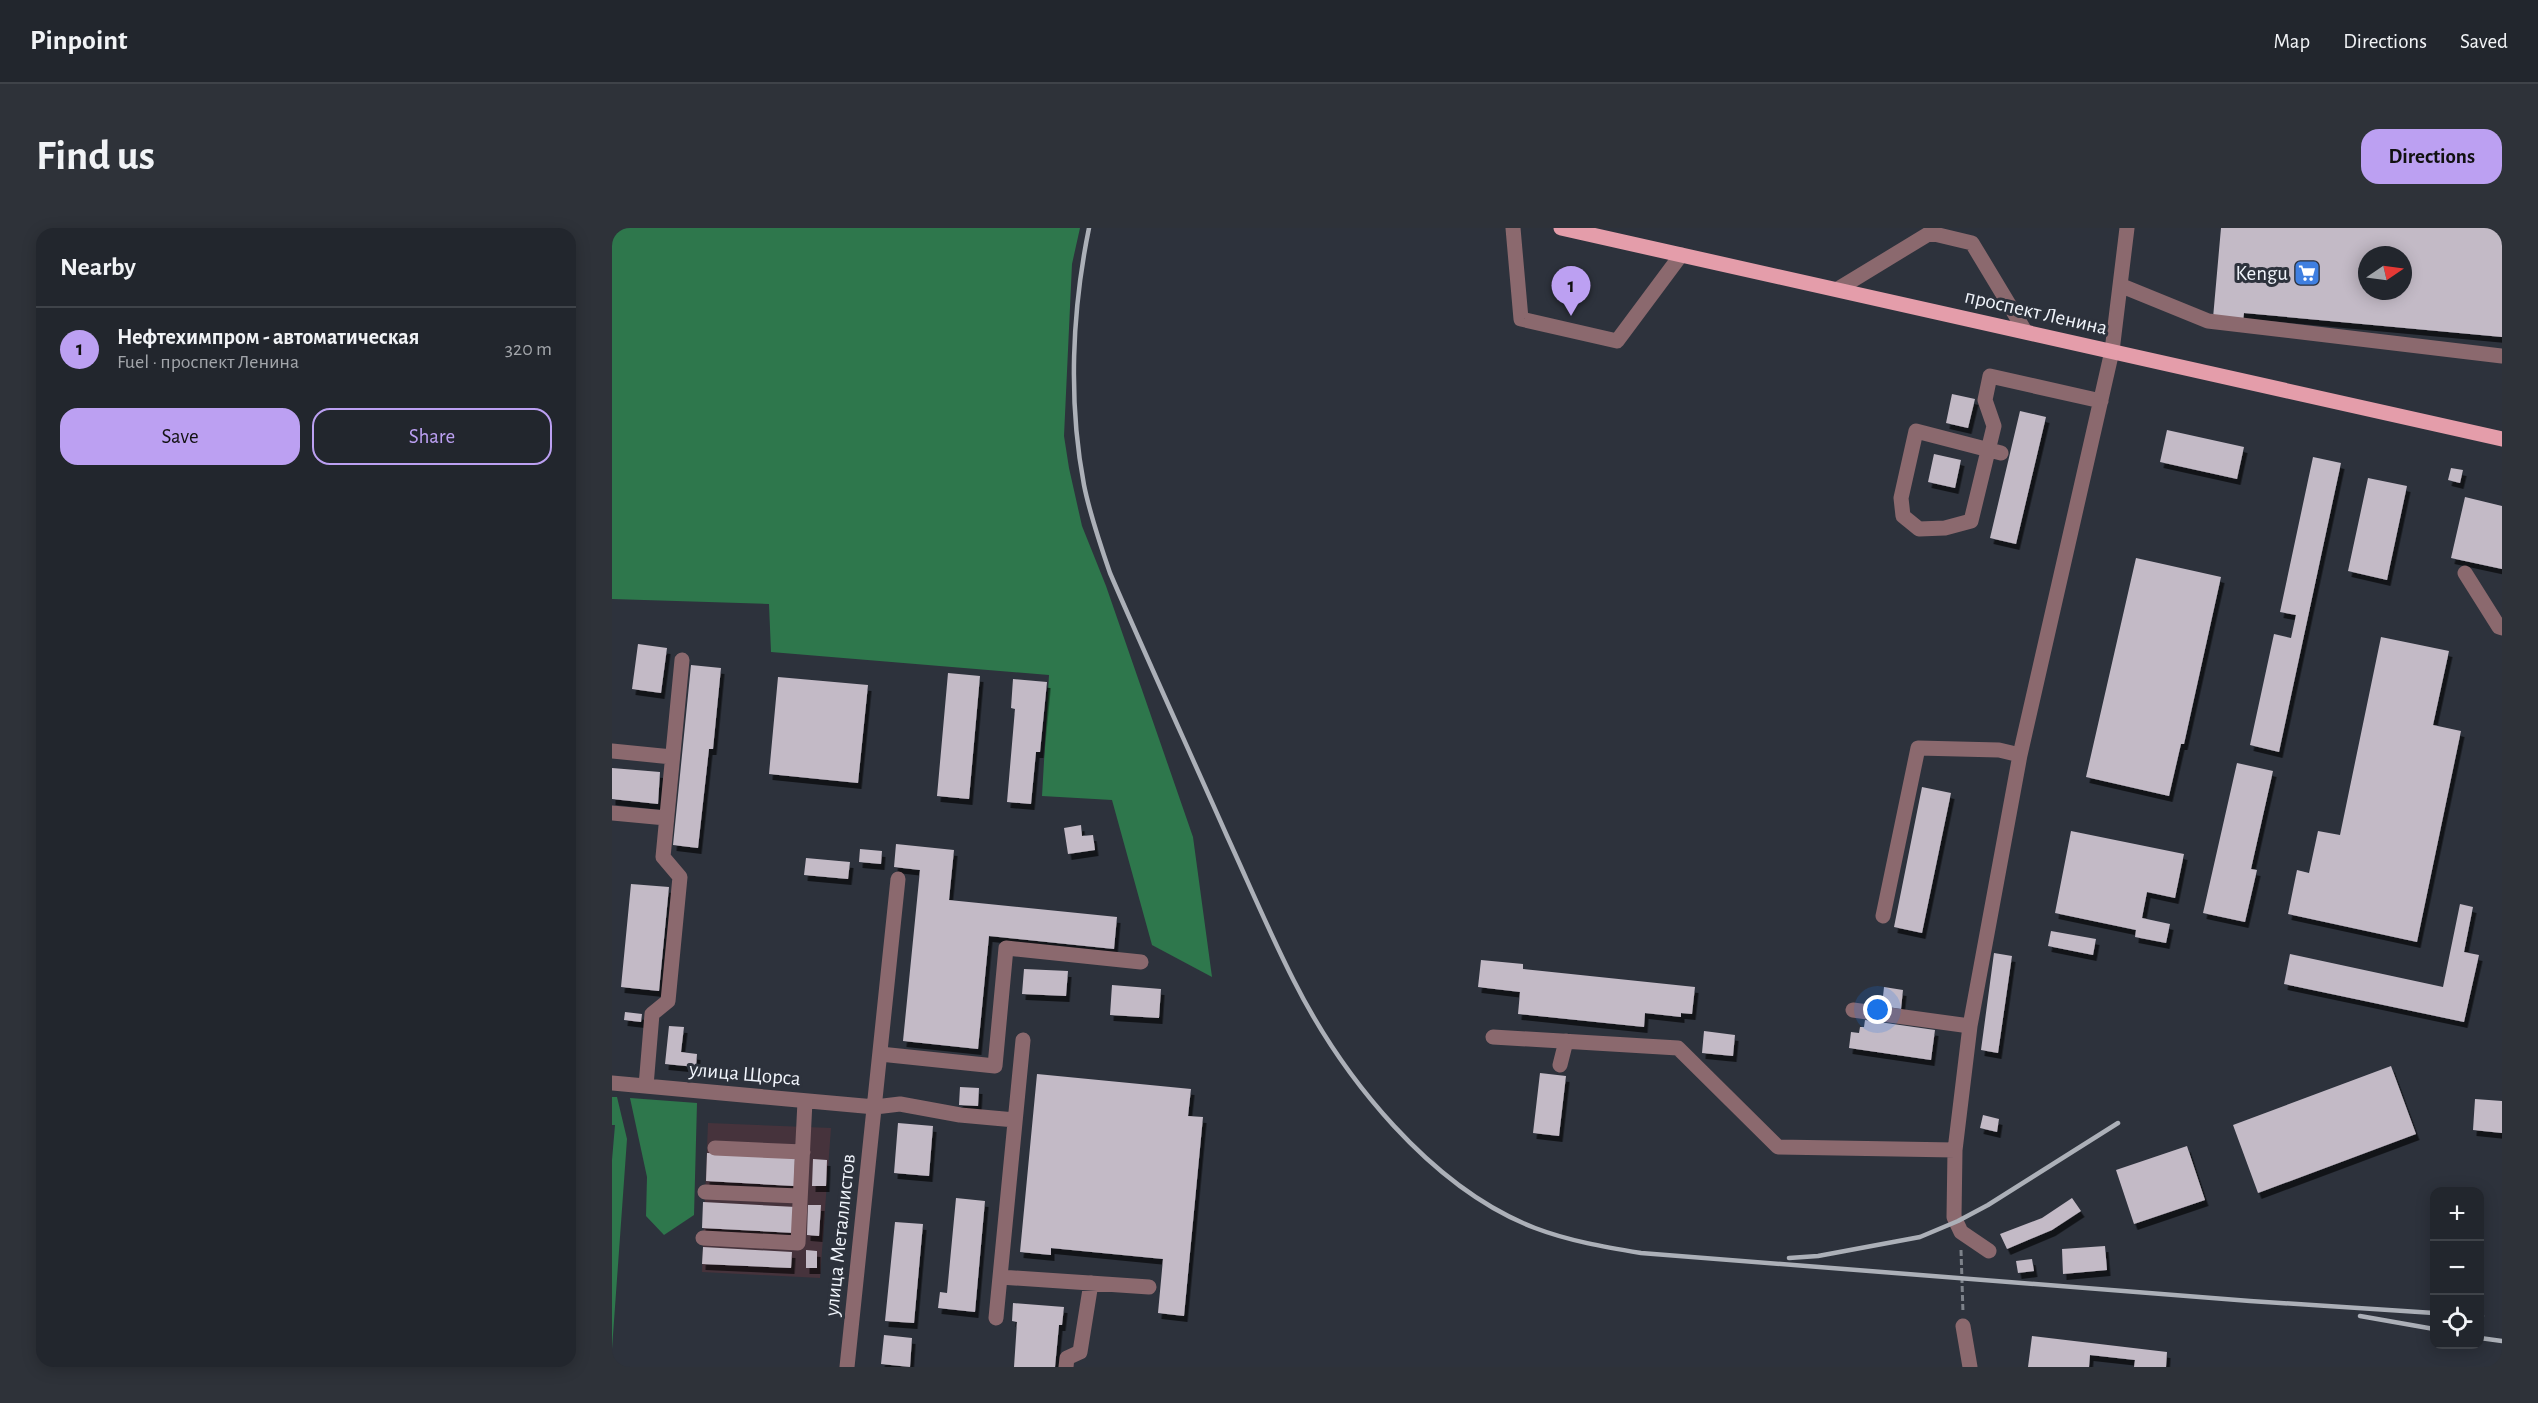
<!DOCTYPE html>
<html lang="en">
<head>
<meta charset="utf-8">
<style>
  body { margin:0; font-family:"Alegreya Sans",sans-serif; background:#2e3239; color:#f1f3f6 }
  .controls { position:absolute; right:18px; bottom:18px; display:grid; overflow:hidden; border-radius:12px; box-shadow:0 3px 15px #0003 }
  .controls button { width:54px; height:54px; display:grid; place-items:center; padding:0; border:0; border-bottom:2px solid #3f4349; background:#22262d; color:#f1f3f6; font:30px sans-serif }
  .compass { position:absolute; left:1746px; top:18px; width:54px; height:54px; border-radius:50%; background:#22262d; box-shadow:0 3px 15px #0003; rotate:77deg }
  .you { position:absolute; left:1266px; top:782px; width:21px; height:21px; margin:-15px; border:4px solid #fff; border-radius:50%; background:#1a73e8; box-shadow:0 0 0 9px #1a73e833 }
  .badge { display:grid; place-items:center; width:39px; height:39px; border-radius:50%; background:#bca0f2; color:#111; font-size:20px; font-weight:700 }
  .pin { position:absolute; translate:-50% -50px; filter:drop-shadow(0 2px 3px #0008) }
  .pin::after { content:''; position:absolute; top:32px; width:21px; height:18px; background:inherit; clip-path:polygon(0 0,100% 0,50% 100%) }
  .list { margin:0; padding:0; list-style:none }
  h2 { display:flex; justify-content:space-between; align-items:center; height:78px; margin:0; padding:0 24px; font-size:26px }
  h2 small { font-size:20px; font-weight:400; color:#a2a5aa }
  .list li { display:grid; grid-template-columns:39px 1fr auto; gap:18px; align-items:center; box-sizing:border-box; height:84px; padding:0 24px; border-top:2px solid #3f4349 }
  .list b { display:block; font-size:22px; white-space:nowrap }
  .list p { margin:0; font-size:20px; white-space:nowrap; color:#a2a5aa }
  .list em { font-size:20px; font-style:normal; color:#a2a5aa }
  .actions { display:flex; gap:12px; padding:18px 24px }
  .actions a { flex:1; padding:14px 0; border:2px solid #bca0f2; border-radius:18px; text-align:center; font-size:21px; color:#bca0f2 }
  .actions .main { background:#bca0f2; color:#111 }
  .icon { flex:none; width:33px; height:33px; fill:none; stroke:currentColor; stroke-width:2; stroke-linecap:round; stroke-linejoin:round }
  .map { position:relative; flex:none; width:1890px; height:1139px; overflow:hidden; border-radius:18px }
  header { display:flex; align-items:center; gap:36px; box-sizing:border-box; height:84px; padding:0 30px; background:#22262d; border-bottom:2px solid #3f4349 }
  header strong { font-size:28px }
  nav { display:flex; gap:33px; margin-inline-start:auto; font-size:21px }
  .intro { display:flex; align-items:center; justify-content:space-between; box-sizing:border-box; height:144px; padding:0 36px }
  h1 { margin:0; font-size:42px }
  .button { padding:15px 27px; border-radius:18px; background:#bca0f2; color:#111; font-size:21px; font-weight:700 }
  main { display:flex; gap:36px; padding:0 36px }
  aside { flex:1; background:#22262d; border-radius:18px; box-shadow:0 3px 15px #0003 }
  .map>svg:first-child { display:block }
  .industrial { fill:#46333c }
  .forest { fill:#2e774c }
  .building { fill:#c3bac6; fill-rule:evenodd; filter:url(#shadow) }
  .lines { fill:none; stroke-linecap:round; stroke-linejoin:round }
  .path { stroke:#7d828a; stroke-width:3; stroke-dasharray:6 3; stroke-linecap:butt }
  .minor { stroke:#8b696e; stroke-width:15 }
  .major { stroke:#e49daa; stroke-width:15 }
  .rail { stroke:#acb0b8; stroke-width:4.5 }
  .labels { text-anchor:middle; dominant-baseline:central; stroke-width:6; stroke-linejoin:round; paint-order:stroke }
  .poi-label { font-size:21px; fill:#f1f5fc; stroke:#2d323c; text-anchor:end }
  .street-label { font-size:21px; fill:#f1f5fc; stroke:#2d323c }
</style>
</head>
<body>
<header>
<strong>Pinpoint</strong>
<nav><a>Map</a><a>Directions</a><a>Saved</a></nav>
</header>
<div class="intro"><h1>Find us</h1><a class="button">Directions</a></div>
<main>
<aside>
<h2>Nearby<small></small></h2>
<ul class="list">
<li><span class="badge">1</span><div><b>Нефтехимпром - автоматическая</b><p>Fuel · проспект Ленина</p></div><em>320 m</em></li>
</ul>
<div class="actions"><a class="main">Save</a><a>Share</a></div>
</aside>
<div class="map">
<svg width="1890" height="1139" viewBox="0 0 1890 1139">
  <defs>
    <filter id="shadow"><feDropShadow dx="3.5" dy="6" stdDeviation="0" flood-color="#0009"/></filter>
  </defs>
  <rect width="100%" height="100%" fill="#2d323c"/>
  <path class="industrial" d="M96,895L219,900L208,1050L90,1044Z"/>
  <path class="forest" d="M0,0H468L460,36L452,208L457,240L470,298L494,358L581,609L600,749L540,717L500,572L430,568L437,447L159,424L157,376L0,371Z
    M0,869H5L15,911L0,1121V932L3,897H0Z
    M18,870L85,875L82,987L52,1007L34,988L35,949Z"/>
  <path class="building" d="M1609,0H1890V109L1632,85L1631,93L1601,90ZM1755,27H1791V63H1755Z
    M1340,166L1363,171L1356,200L1334,195Z
    M1408,183L1434,189L1404,316L1378,310Z
    M1555,202L1632,219L1625,251L1548,234Z
    M1322,226L1349,232L1343,260L1316,254Z
    M1701,229L1729,235L1667,524L1638,517L1662,406L1679,410L1684,387L1668,384Z
    M1839,240L1851,242L1848,255L1836,252Z
    M1756,250L1795,258L1775,352L1736,343Z
    M1853,269L1890,278V341L1839,330Z
    M1524,330L1609,349L1572,516H1569L1557,568L1474,549Z
    M1769,409L1837,423L1821,497L1849,503L1805,714L1676,686L1685,642L1697,645L1706,603L1728,607Z
    M26,416L55,420L49,465L20,461Z
    M79,437L109,440L101,521H97L86,620L61,617Z
    M336,445L368,448L357,571L325,568Z
    M166,449L256,457L246,555L157,546Z
    M401,451L435,454L428,524H424L419,576L395,574L403,481L399,480Z
    M1625,535L1661,543L1639,641L1645,642L1633,694L1591,685Z
    M0,540L48,544L46,576L0,571Z
    M1310,559L1339,565L1310,705L1282,699Z
    M469,597L470,608L481,607L483,622L456,626L452,600Z
    M1459,603L1572,626L1563,670L1535,664L1530,690L1558,696L1554,715L1523,709L1524,702L1443,685Z
    M284,616L342,622L337,672L505,689L502,721L377,708L366,821L291,813L308,642L282,639Z
    M248,621L270,623L269,636L247,634Z
    M194,630L238,634L236,651L192,647Z
    M19,656L57,659L47,763L9,759Z
    M1848,676L1861,679L1852,724L1867,727L1852,794L1672,756L1678,726L1831,759Z
    M1439,703L1484,711L1481,727L1436,718Z
    M1382,725L1400,728L1386,825L1369,822Z
    M869,732L911,736V741L1083,759L1080,786L1069,785V789L1033,785L1032,799L906,786L908,764L866,759Z
    M412,741L456,743L454,768L410,766Z
    M500,757L549,761L547,790L498,787Z
    M1272,759L1291,762L1289,781L1270,778Z
    M13,784L30,786L29,794L12,792Z
    M1253,792L1323,802L1319,832L1237,820L1239,804L1247,805L1248,799H1252Z
    M57,798L72,799L69,824L85,826L84,839L53,836Z
    M1092,803L1123,807L1121,828L1090,825Z
    M1779,838L1804,906L1646,965L1621,897Z
    M928,845L954,848L947,908L921,905Z
    M425,846L579,861L576,888L591,889L572,1088L546,1085L551,1031L439,1020V1027L408,1024Z
    M348,859L367,860L366,878L347,877Z
    M1863,871L1890,873V905L1861,902Z
    M1371,887L1387,891L1385,904L1368,900Z
    M286,895L321,898L317,948L282,945Z
    M1575,918L1593,972L1522,996L1504,942Z
    M95,925L183,929L182,958L94,953Z
    M201,931L215,932L214,958H200Z
    M344,970L373,973L363,1084L326,1080L328,1064L335,1065Z
    M1460,970L1469,983L1440,1002L1395,1021L1388,1006L1430,990Z
    M91,974L184,979L183,1005L90,1000Z
    M196,977H209L207,1008L195,1007Z
    M283,994L311,996L302,1095L273,1093Z
    M1493,1018L1495,1042L1451,1046L1450,1021Z
    M91,1019L180,1024L179,1040L90,1036Z
    M194,1022L205,1023V1040H194Z
    M1420,1031L1422,1043L1406,1045L1404,1033Z
    M401,1075L452,1079L450,1097H447L443,1139H402L405,1094L400,1093Z
    M272,1107L300,1110L298,1139L269,1136Z
    M1420,1108L1555,1124L1554,1139H1522L1523,1132L1478,1127L1477,1139H1416Z"/>
  <g class="lines">
    <path class="path" d="M1349,1022L1351,1085"/>
    <path class="minor" d="M901,0L909,91L1005,113L1069,27
      M1510,58L1596,93L1890,128
      M1226,61L1318,5L1360,15L1413,103
      M1389,225L1304,203L1289,270L1291,288L1307,301L1333,300L1359,293L1382,198L1373,172L1378,148L1489,173
      M1853,345L1887,399L1890,400
      M0,523L60,529
      M0,585L54,590
      M1271,688L1306,520L1387,522L1408,527
      M1241,782L1358,798
      M881,809L1066,820L1166,919L1343,922
      M268,826L383,838L394,720L529,734
      M948,837L954,813
      M0,855L263,879L288,876L348,887L403,892
      M34,858L40,786L56,773L68,649L51,629L70,432
      M103,920L191,924
      M93,964L188,968
      M91,1010L186,1015L193,873
      M1377,1023L1349,1004L1342,989L1343,922L1358,798L1408,527L1500,123L1515,0
      M388,1049L537,1059
      M384,1090L411,812
      M1351,1098L1358,1139
      M235,1139L286,651
      M454,1139L455,1130L468,1124L479,1055"/>
    <path class="major" d="M949,0L1890,211"/>
    <path class="rail" d="M477,0C460,83 456,173 472,257C478,287 488,316 498,345C536,433 576,520 615,608C637,656 658,706 682,753C731,850 819,960 923,1000C957,1013 993,1019 1029,1025L1638,1073L1822,1085
      M1177,1030L1206,1028L1308,1009L1346,993L1376,977L1506,895
      M1748,1088L1822,1101
      M1868,1088H1870
      M1868,1110L1890,1113"/>
  </g>
  <defs>
    <g id="supermarket-square" transform="scale(1.35)"><rect x="-9" y="-9" width="18" height="18" rx="4" fill="#3f7fe0" stroke="#2d323c"/><path d="M-6-5.5h2.5l.6 2H6L4.5 2H-2.5L-4.4-4H-6ZM-1.5 3.2a1.3 1.3 0 1 0 .1 0ZM3 3.2a1.3 1.3 0 1 0 .1 0Z" fill="#fff"/></g>
  </defs>
  <g fill-rule="evenodd">
    <use href="#supermarket-square" x="1695" y="45"/>
  </g>
  <g class="labels">
    <g class="poi-label">
      <text x="1676" y="45">Kengu</text>
    </g>
    <g class="street-label">
      <text transform="translate(1424 84) rotate(13)">проспект Ленина</text>
      <text transform="translate(133 846) rotate(5)">улица Щорса</text>
      <text transform="translate(228 1007) rotate(-84)">улица Металлистов</text>
    </g>
  </g>
</svg>
<div class="controls">
<button>+</button>
<button>−</button>
<button><svg class="icon" aria-label="locate" viewBox="0 0 24 24"><circle cx="12" cy="12" r="6"/><path d="M12 2v4M12 18v4M2 12h4M18 12h4"/></svg></button>
</div>
<svg class="compass" viewBox="-18 -18 36 36"><path d="M0-13l5 13h-10z" fill="#e53935"/><path d="M0 13l5-13h-10z" fill="#a2a5aa"/></svg>
<div class="you"></div>
<div class="pin badge" style="left:959px;top:88px">1</div>
</div>
</main>
</body>
</html>
